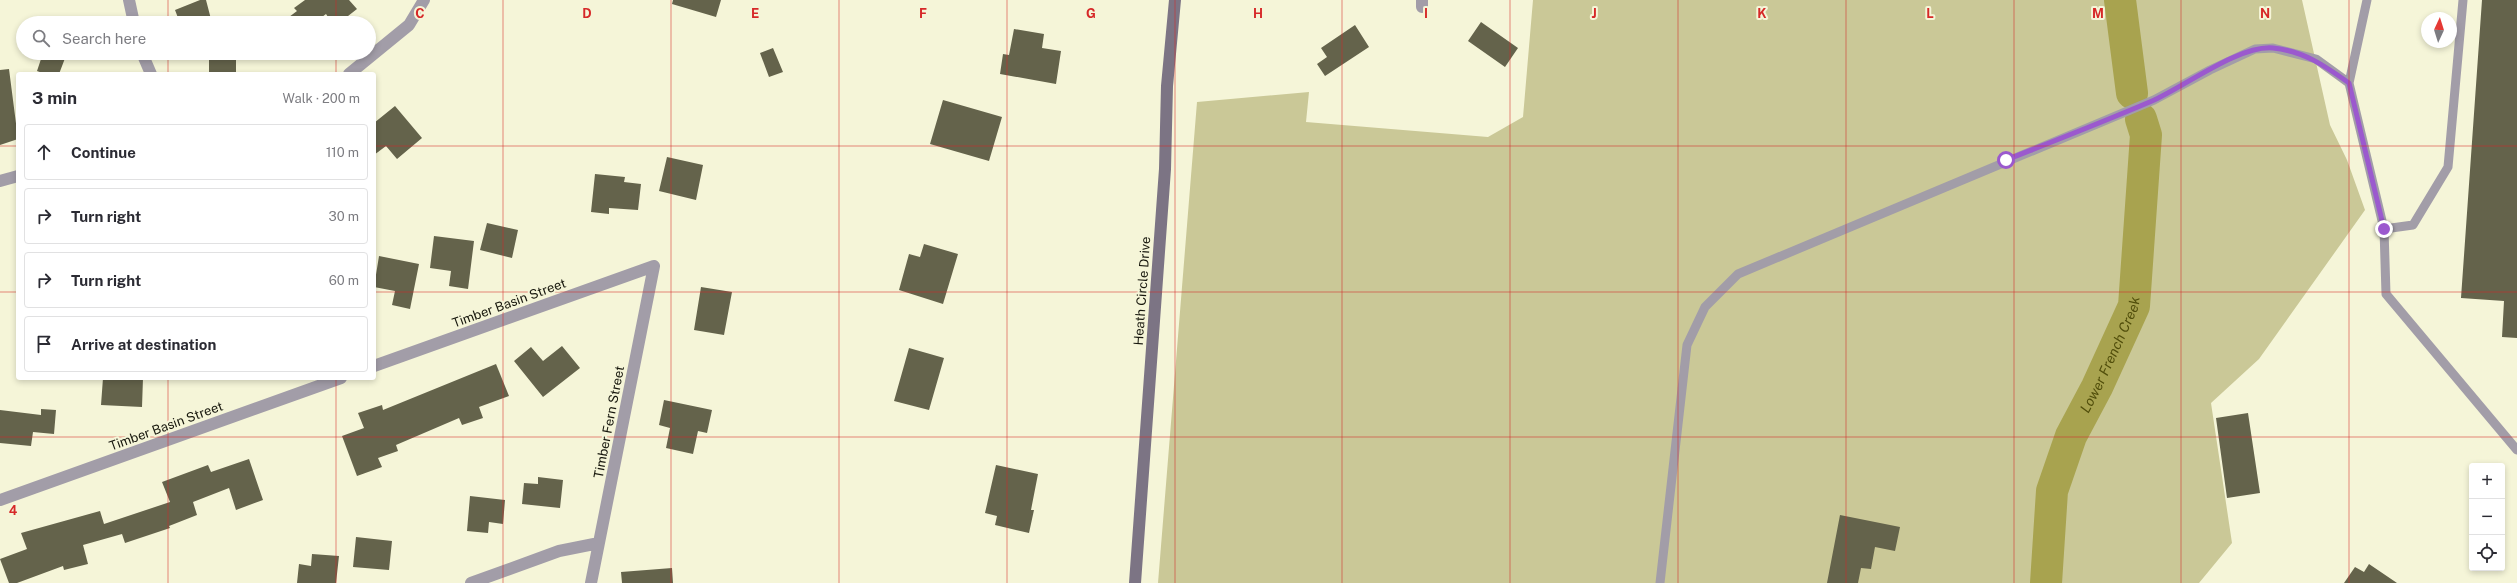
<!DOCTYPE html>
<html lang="en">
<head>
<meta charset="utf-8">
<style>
  body { margin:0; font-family:"Public Sans",sans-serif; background:#f2f2f3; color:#2b2b33 }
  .controls { position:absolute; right:12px; bottom:12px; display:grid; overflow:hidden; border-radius:4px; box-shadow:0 2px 6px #0003 }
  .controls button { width:36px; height:36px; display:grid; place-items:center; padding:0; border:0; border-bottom:1px solid #e1e1e2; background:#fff; color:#2b2b33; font:20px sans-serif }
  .compass { position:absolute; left:2421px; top:12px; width:36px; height:36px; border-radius:50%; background:#fff; box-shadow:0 2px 6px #0003; rotate:4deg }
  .stop { position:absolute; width:12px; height:12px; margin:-9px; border:3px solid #9b59ce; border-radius:50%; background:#fff }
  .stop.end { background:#9b59ce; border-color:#fff; box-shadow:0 1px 4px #0008 }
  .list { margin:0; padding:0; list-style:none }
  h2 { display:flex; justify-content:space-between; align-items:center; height:52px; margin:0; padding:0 16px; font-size:17px }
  h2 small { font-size:13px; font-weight:400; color:#7c7c81 }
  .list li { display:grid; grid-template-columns:26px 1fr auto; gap:12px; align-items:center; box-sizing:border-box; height:56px; margin:0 8px 8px; padding:0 8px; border:1px solid #e1e1e2; border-radius:4px }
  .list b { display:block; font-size:15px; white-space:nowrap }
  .list em { font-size:13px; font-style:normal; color:#7c7c81 }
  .icon { flex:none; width:22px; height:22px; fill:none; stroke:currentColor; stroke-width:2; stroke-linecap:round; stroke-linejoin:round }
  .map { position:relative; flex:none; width:2517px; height:583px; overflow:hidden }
  .search { position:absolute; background:#fff; box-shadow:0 2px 6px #0003; left:16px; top:16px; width:360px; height:44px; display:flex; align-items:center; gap:10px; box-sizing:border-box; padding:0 14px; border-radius:22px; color:#7c7c81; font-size:15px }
  .panel { position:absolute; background:#fff; box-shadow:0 2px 6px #0003; left:16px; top:72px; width:360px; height:308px; border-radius:4px }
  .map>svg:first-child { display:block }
  .green { fill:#cac897 }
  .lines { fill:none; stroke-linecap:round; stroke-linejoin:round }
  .river { stroke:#a8a34f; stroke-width:32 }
  .building { fill:#64634b }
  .lane { stroke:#a29da8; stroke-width:9 }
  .street { stroke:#a29da8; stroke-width:12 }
  .secondary { stroke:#7c7484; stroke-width:12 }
  .route { stroke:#9b59ce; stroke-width:5 }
  .grid { fill:none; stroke:#d62828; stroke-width:1; stroke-opacity:0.55 }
  .labels { text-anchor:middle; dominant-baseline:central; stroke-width:4; stroke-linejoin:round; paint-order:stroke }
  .street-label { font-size:13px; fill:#16160c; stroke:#f5f5d8 }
  .water-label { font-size:14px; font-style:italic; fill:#514e0b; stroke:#f5f5d8 }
  .grid-label { font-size:13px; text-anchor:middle; font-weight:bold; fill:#d62828; stroke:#f5f5d8; stroke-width:4; stroke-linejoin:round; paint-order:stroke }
</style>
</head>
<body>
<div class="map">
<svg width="2517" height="583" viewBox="0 0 2517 583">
  <rect width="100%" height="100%" fill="#f5f5d8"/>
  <path class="green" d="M1533,0H2302L2330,125L2347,160L2365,210L2259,359L2211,403L2232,543L2199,583H1158L1197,102L1309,92L1306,122L1488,137L1523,117Z"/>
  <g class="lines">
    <g class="river">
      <path d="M2120,0L2132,93"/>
      <path id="s1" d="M2046,583L2052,491L2071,436L2097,387L2134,306L2146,135L2141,119"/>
    </g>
  </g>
  <path class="building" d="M200,0H206L212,23H180L175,10Z
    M305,0H349L357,9L339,23H332L326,14L314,23H281L297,11L294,8Z
    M673,0H721L716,17L672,4Z
    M2482,0H2517V338L2502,337L2504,301L2461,298Z
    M1481,22L1518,48L1505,67L1468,41Z
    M1355,25L1369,47L1325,76L1317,64L1327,57L1321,48Z
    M1014,29L1044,34L1042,48L1061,51L1056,84L1000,74L1003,54L1009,55Z
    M773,48L783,72L769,77L760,53Z
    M43,53H67L59,74H45L37,71Z
    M236,56V74H209V57Z
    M9,69L18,139L0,145V70Z
    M943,100L1002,117L989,161L930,144Z
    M395,106L422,138L397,159L386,146L374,155V123Z
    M667,157L703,165L696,200L659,191Z
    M595,174L625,177L624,182L641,184L638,210L609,208V214L591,212Z
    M487,223L518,230L512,258L480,250Z
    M434,236L474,241L468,289L449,286L451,271L430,268Z
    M924,244L958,254L943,304L899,290L909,254L920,257Z
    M379,256L419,264L410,309L392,305L395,291L374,287Z
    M701,287L732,292L724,335L694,330Z
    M562,346L580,368L543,397L514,361L531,347L543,361Z
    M909,348L944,358L929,410L894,401Z
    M496,364L509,396L479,407L483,418L462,425L459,418L396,445L398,451L378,458L382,467L357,476L342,436L364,428L358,413L382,405L383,410Z
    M103,378H143L142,407L101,405Z
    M664,400L712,410L707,433L698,431L693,454L666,448L670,428L659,425Z
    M41,409L56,410L54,434L33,432L31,446L0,443V410L41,415Z
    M2248,413L2260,493L2227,498L2216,418Z
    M249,459L263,500L236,510L229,488L193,502L197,515L169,526L170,528L125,543L122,534L83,545L88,564L64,570L63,566L17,583H9L0,559L27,549L21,533L100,511L104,524L170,502L162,482L208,465L211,472Z
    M996,465L1038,474L1031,510H1034L1029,533L995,525L997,516L985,513Z
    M538,477L563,480L560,508L522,504L524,483L538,484Z
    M470,496L505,500L503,524L489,522L488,533L467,531Z
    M1840,515L1900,527L1895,551L1875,547L1871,569L1861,568L1858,583H1827Z
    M356,537L392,541L389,570L353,567Z
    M312,554L339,556L336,583H297L299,564L311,566Z
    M2369,564L2397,583H2344L2355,567L2364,572Z
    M672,568L673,583H622L621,572Z"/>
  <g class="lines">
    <path class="lane" d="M2367,0L2349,83L2384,229L2386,294L2517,450
      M2384,229L2413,225L2448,167L2463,0
      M1660,583L1687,345L1705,307L1738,274L2154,100L2210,70L2255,49L2273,48L2316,59L2349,83"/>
    <path class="street" d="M129,0L134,23
      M1422,7V0
      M142,53L151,74
      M349,74L409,25L424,0
      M0,181L18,176
      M374,366L654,266
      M0,500L341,378
      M471,583L559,551L599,543
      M591,583L654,266"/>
    <path class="secondary" d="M1135,583L1165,169L1167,86L1175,0"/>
  </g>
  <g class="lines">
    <path class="route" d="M2006,160C2054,141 2103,122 2152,101C2184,87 2239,45 2273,48C2304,51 2325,66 2349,83L2384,229"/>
  </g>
  <path class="grid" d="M168,0V23M336,0V23M503,0V583M671,0V583M839,0V583M1007,0V583M1175,0V583M1342,0V583M1510,0V583M1678,0V583M1846,0V583M2014,0V583M2181,0V583M2349,0V583M168,53V74M336,53V74M0,146H18M374,146H2517M0,292H18M374,292H2517M168,378V583M336,378V583M0,437H2517"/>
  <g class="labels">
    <g class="street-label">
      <text transform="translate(1142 291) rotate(-86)">Heath Circle Drive</text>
      <text transform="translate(509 303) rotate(-20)">Timber Basin Street</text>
      <text transform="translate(609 422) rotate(-79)">Timber Fern Street</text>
      <text transform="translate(166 426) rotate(-20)">Timber Basin Street</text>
    </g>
    <g class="water-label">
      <text stroke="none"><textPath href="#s1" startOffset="241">Lower French Creek</textPath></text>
    </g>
  </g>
  <g class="grid-label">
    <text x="420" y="18">C</text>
    <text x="587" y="18">D</text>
    <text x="755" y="18">E</text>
    <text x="923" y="18">F</text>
    <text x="1091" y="18">G</text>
    <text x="1258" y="18">H</text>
    <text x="1426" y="18">I</text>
    <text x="1594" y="18">J</text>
    <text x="1762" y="18">K</text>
    <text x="1930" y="18">L</text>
    <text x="2098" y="18">M</text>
    <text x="2265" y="18">N</text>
    <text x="13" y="515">4</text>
  </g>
</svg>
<div class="controls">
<button>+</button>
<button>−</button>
<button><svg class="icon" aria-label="locate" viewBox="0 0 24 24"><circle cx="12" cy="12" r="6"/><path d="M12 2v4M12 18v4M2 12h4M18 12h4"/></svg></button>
</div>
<svg class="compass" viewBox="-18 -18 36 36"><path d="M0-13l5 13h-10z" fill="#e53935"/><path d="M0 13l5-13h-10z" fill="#7c7c81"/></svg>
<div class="stop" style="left:2006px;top:160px"></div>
<div class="stop end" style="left:2384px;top:229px"></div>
<div class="search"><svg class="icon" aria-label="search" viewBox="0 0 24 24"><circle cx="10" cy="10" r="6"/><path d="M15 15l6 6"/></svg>Search here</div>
<section class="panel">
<h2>3 min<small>Walk · 200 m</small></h2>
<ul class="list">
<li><svg class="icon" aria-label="ahead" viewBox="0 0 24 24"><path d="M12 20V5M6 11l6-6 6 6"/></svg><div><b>Continue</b></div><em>110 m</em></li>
<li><svg class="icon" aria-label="right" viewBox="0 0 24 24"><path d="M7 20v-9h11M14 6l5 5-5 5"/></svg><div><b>Turn right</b></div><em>30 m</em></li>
<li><svg class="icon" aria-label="right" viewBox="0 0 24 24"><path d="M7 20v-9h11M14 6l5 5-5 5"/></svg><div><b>Turn right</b></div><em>60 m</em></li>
<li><svg class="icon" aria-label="arrive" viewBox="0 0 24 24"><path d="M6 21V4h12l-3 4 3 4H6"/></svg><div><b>Arrive at destination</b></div></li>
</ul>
</section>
</div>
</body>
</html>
